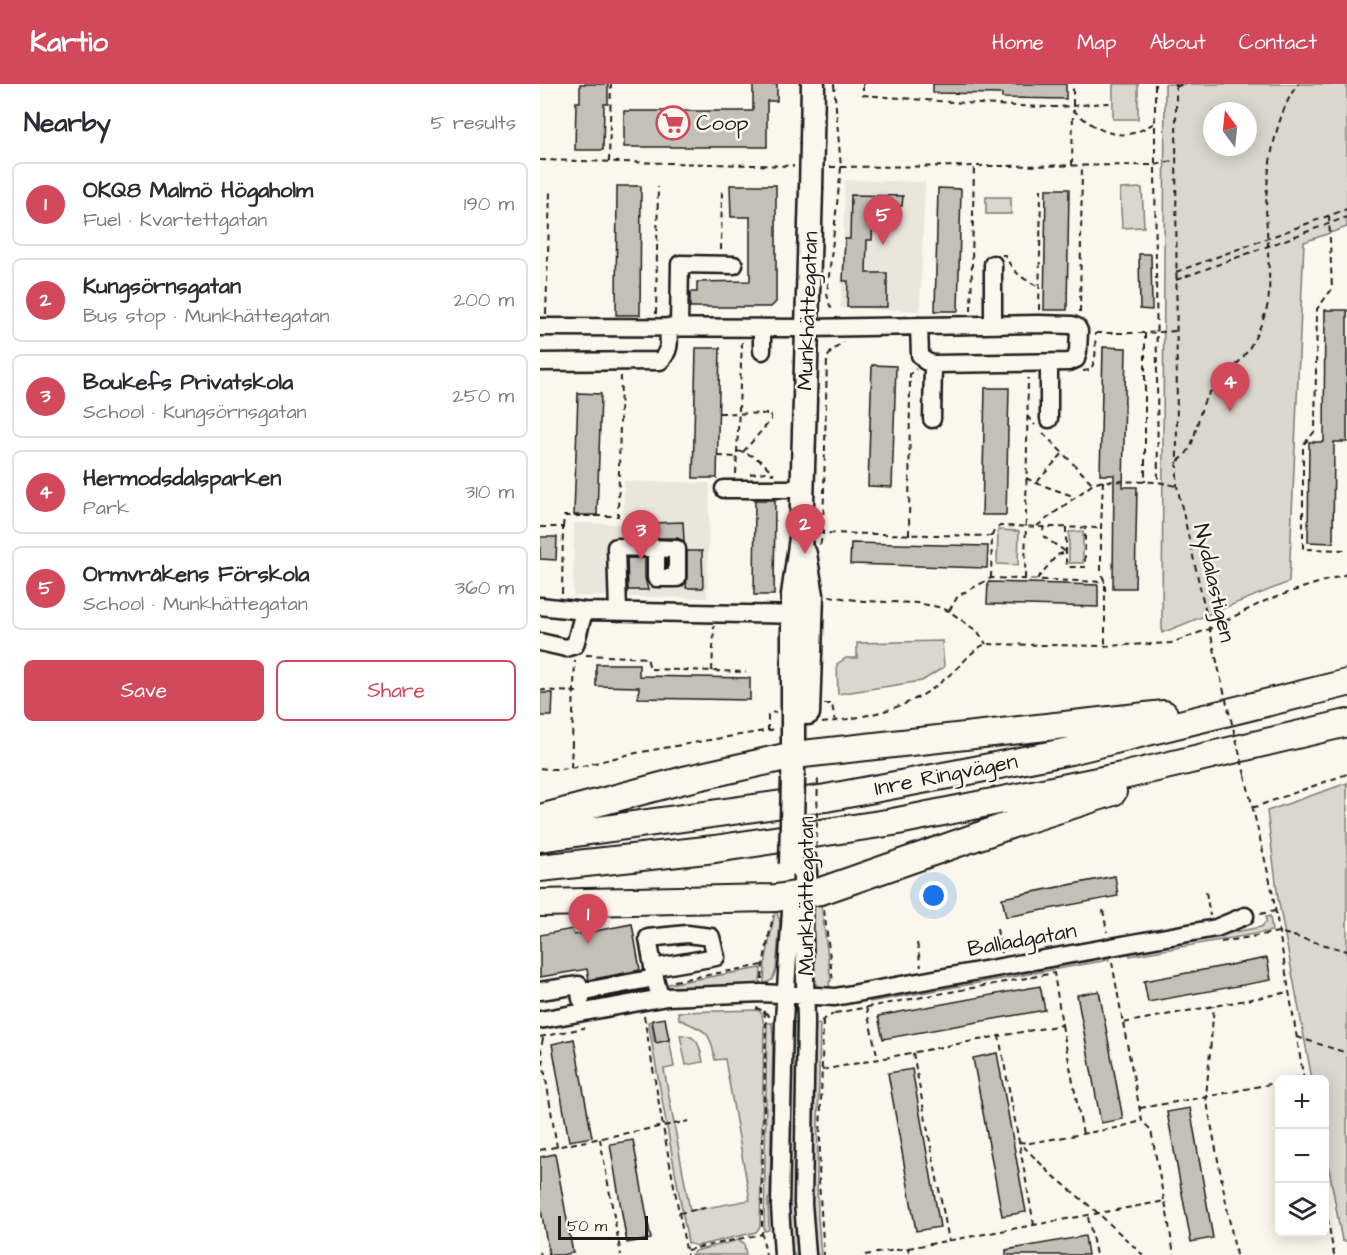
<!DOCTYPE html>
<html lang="en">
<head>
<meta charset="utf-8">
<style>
  body { margin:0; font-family:"Architects Daughter",sans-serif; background:#f7f7f7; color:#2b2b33 }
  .controls { position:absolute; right:18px; bottom:18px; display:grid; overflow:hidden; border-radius:9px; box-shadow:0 3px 15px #0003 }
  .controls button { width:54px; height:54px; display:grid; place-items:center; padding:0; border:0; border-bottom:2px solid #e1e1e2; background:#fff; color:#2b2b33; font:30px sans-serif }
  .compass { position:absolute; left:663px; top:18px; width:54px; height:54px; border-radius:50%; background:#fff; box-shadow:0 3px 15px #0003; rotate:345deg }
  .scale { position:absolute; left:18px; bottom:15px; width:90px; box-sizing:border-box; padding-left:6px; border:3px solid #1c1c1c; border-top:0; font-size:16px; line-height:21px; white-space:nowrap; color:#1c1c1c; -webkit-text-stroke:4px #fbf7ec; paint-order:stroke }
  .you { position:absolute; left:394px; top:812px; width:21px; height:21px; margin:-15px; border:4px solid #fff; border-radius:50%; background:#1a73e8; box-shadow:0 0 0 9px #1a73e833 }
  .badge { display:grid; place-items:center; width:39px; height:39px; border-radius:50%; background:#d1495b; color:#fff; font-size:20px; font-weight:700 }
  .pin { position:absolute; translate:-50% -50px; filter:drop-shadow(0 2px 3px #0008) }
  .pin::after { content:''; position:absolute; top:32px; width:21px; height:18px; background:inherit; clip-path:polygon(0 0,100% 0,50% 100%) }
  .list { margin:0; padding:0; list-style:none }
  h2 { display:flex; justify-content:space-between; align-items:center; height:78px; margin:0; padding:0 24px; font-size:26px }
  h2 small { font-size:20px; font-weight:400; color:#7c7c81 }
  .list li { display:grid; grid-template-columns:39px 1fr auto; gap:18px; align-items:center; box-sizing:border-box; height:84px; margin:0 12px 12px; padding:0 12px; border:2px solid #e1e1e2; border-radius:9px }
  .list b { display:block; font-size:22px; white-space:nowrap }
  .list p { margin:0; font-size:20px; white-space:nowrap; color:#7c7c81 }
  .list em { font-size:20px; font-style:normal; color:#7c7c81 }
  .actions { display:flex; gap:12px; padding:18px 24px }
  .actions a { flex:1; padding:14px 0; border:2px solid #d1495b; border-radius:9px; text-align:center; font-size:21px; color:#d1495b }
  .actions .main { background:#d1495b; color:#fff }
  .icon { flex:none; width:33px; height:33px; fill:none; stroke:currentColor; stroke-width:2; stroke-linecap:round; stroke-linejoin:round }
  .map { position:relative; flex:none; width:807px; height:1171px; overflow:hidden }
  header { display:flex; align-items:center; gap:36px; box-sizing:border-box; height:84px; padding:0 30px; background:#d1495b; color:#fff }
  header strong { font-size:28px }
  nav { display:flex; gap:33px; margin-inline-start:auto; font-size:21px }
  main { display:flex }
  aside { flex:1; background:#fff }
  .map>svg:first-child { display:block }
  .built { fill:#eae6dc }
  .green { fill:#dad7ce; stroke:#7b7a75; stroke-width:1.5; fill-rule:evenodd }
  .building { fill:#c3c0b8; stroke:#1c1c1c; stroke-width:1.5 }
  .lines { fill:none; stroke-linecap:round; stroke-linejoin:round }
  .minor-casing { stroke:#1c1c1c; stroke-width:21 }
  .major-casing { stroke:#1c1c1c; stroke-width:27 }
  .highway-casing { stroke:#1c1c1c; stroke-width:30 }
  .path { stroke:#1c1c1c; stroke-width:2; stroke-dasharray:6 4.5; stroke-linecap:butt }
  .minor { stroke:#fbf7ec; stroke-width:16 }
  .major { stroke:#fbf7ec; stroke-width:22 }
  .highway { stroke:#fbf7ec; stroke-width:26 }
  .major-bridge-casing { stroke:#1c1c1c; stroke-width:27; stroke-linecap:butt }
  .path-bridge { stroke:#1c1c1c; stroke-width:2; stroke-dasharray:6 4.5; stroke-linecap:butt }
  .major-bridge { stroke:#fbf7ec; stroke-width:22 }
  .labels { text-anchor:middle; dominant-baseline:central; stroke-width:5; stroke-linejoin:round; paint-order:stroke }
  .poi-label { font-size:22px; fill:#1c1c1c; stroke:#fbf7ec; text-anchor:start }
  .street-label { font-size:22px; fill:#1c1c1c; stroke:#fbf7ec }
</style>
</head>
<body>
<header>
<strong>Kartio</strong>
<nav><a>Home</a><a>Map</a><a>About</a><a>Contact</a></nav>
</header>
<main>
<aside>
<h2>Nearby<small>5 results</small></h2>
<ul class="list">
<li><span class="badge">1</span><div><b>OKQ8 Malmö Högaholm</b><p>Fuel · Kvartettgatan</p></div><em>190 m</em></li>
<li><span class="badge">2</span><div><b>Kungsörnsgatan</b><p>Bus stop · Munkhättegatan</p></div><em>200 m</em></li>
<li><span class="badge">3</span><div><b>Boukefs Privatskola</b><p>School · Kungsörnsgatan</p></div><em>250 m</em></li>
<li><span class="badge">4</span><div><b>Hermodsdalsparken</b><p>Park</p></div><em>310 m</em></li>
<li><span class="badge">5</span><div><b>Ormvråkens Förskola</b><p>School · Munkhättegatan</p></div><em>360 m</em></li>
</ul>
<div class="actions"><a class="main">Save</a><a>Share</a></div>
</aside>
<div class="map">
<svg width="807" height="1171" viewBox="0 0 807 1171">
  <rect width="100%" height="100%" fill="#fbf7ec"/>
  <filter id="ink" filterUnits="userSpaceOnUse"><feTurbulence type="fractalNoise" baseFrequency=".0167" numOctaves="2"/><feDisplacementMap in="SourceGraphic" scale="12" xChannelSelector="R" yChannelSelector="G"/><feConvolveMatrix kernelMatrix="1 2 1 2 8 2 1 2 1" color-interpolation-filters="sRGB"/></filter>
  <g filter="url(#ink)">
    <path class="built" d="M305,96L385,98L380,227L301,224Z
      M84,397L170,399L167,514L33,512L34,439L83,440Z"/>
    <path class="green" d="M573,0H598V35H573Z
      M625,0H807V143L764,158L749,498L622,549ZM672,27H708V63H672Z
      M602,104L604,143L582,144L580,105Z
      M446,113H471V130H446Z
      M458,446L479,447L478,481L457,480Z
      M543,447V479H529V448Z
      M402,557L404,583L382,597L298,610L297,580L306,574H317V559Z
      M807,699V1157H802L785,1062L784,996L772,995L738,814L727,727Z
      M280,812L291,897L289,898L290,905H285L277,901L272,884L273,823L274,819Z
      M235,827L237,829L240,838L236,886L232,896L224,900L225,880Z
      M730,832L732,847L590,872L589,868L721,843L726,838V833Z
      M568,871L569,876L330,918L329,914Z
      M221,884L220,901L131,904L128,902V900Z
      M218,926L222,930L224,942L220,1143L216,1148L157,1162L148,1159L108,938L111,937L114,957L129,954L134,983L124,985L150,1127L210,1116L185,975L175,976C170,944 165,948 139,935L138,928Z
      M258,938L255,1117L257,1171H249L247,1149L249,939Z
      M227,939H232L233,952L230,1114L228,1115L229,1146L224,1147Z
      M274,940H280L277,1094L278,1134L281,1171H274L271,1093Z
      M140,951C158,950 160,963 163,978L146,981Z
      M199,1156L204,1159L206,1171H151L155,1167Z"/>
    <path class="building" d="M40,0H68V20H64L63,66H35L36,18H40Z
      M213,0H237V17H227V63H84V27H213Z
      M393,0H526V15L462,14V10L393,9Z
      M190,101H236V218L231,223H150V208H157V198L210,197V133H191Z
      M77,102H101L100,231H76Z
      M398,104L421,105L418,227H395Z
      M506,105H529L527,226H504Z
      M311,111L363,112L362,122H333L332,156H327L326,189H347V223H307L308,197H303L305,155H310Z
      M599,170H611L612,226L600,225Z
      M785,226H807V358H794L793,459L768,458L769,358H784Z
      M563,263L586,264L583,403H597L595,504H573L574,391H560Z
      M156,264H180L177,394H153Z
      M332,281L356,282L352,403L328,402Z
      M445,304H469L466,431H442Z
      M38,309L61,310L57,431H34Z
      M215,416H235L234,511H214Z
      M143,438L144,457L137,454H112L111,439Z
      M0,453H17L16,476L0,475Z
      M311,459L448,462L447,484L310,480Z
      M147,467H162L163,504H146L147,494Z
      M87,474H105V494L108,506H88Z
      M448,498L558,501V523L447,520Z
      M56,580H99V592L210,594V616L98,614L99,603L56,602Z
      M0,609H13L12,632H0Z
      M575,792L578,812L466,833L462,814Z
      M92,840L100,886L49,896L47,885L0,893V851L32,845L34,851Z
      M727,874L731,896L608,918L604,897Z
      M500,902L505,926L343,955L338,932Z
      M559,907L583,1035L561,1039L537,911Z
      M125,934L129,956L116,959L112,936Z
      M34,955L52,1053L29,1057L12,960Z
      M457,969L486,1128L462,1132L433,974Z
      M372,985L400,1143L376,1147L348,989Z
      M650,1024L673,1154L651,1158L627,1028Z
      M93,1056L111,1155L87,1159L70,1060Z
      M15,1070L33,1169L21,1171H9L0,1120V1073Z
      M545,1152L548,1171H466V1166Z"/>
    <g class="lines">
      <g class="minor-casing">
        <path id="minor" d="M453,180V241
          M0,243L268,244L499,240L532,241L537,243L539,247L538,267L536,275L529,278L393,280L385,277L380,271L379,242
          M139,243L140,180L194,181
          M222,267V244
          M0,278L120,277C131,267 129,256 128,243
          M392,335L393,280
          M509,335V279
          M184,405H263
          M0,522L44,527L265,531
          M78,528L76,463L137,465V494H116V465
          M0,558L26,564L35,561L44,527
          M265,810L264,852L266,937L263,1119L267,1171
          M113,884L176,873L171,853L147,850L108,854L115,894L120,914
          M0,907L39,901L41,915
          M40,908L115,894
          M0,936L127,913L221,909L295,913L676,844L705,832
          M243,1171L240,1122L244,936L252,811"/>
      </g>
      <g class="major-casing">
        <path id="major" d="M272,58L273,0
          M265,470L272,511L268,629
          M253,688V511L261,454L271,105
          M265,810V777"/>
      </g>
      <g class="highway-casing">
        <path id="highway" d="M0,734L144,696L254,671L624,630
          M0,754L286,714L419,689L530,667L807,599
          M0,784L175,765L353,738L587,691L807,639
          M0,819L236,814L281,807L473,740L573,708"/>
      </g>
      <path class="path" d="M294,0L301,84L287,210L290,222L294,228
        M323,0V11C386,16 449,22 512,23C532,23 552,19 572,19
        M615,0V81L618,398L636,402
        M636,0L637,402L683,604
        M636,3L643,0
        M533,21V0
        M533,26C548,39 566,53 588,50C598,49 606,43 615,39
        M0,76L254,82
        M69,78L71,0
        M532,81L533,27
        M290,83L615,81L637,76
        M789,132L792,205L777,225L775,347L763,361V465L807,466
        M181,166L182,106
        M462,171H465C473,189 482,194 499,203
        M636,188L807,125
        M636,196L807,133
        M499,226L501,105
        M431,227L434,82
        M540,228L542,82
        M6,230L10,108
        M116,230L118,103
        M556,249H605L637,247
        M605,249V398
        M543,287L550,286C558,275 555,261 555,249
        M179,329L231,330V336L203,368
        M487,332L495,341
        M503,349L552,399
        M197,367C214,370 223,378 234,390
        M178,372L196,373
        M638,377C656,368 656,334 665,316C673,301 687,292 698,279C711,265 720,245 726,227C732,207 728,184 728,163C727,144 725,123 727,104C729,73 739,24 758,0
        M196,390L202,258
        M210,390L226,388L233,390
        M486,394L496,399L533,412
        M563,397L561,444V489L565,498V561
        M497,398L523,369
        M497,442L553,400L563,397L617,398
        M0,443H23L22,511
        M23,443L24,432H78L81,292
        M526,443V478L528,483H545V445
        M278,449L452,452
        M369,451L370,290L376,285
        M280,461L283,450L287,274L291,268L303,258
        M451,494L452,452L454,446L460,442L561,444
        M485,495L488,294
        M497,495L517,471L526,468L504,453L503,442
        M289,512L323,517L377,519L398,523L409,527L438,548L446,560
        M409,527L418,512L451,494L565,498
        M46,571L107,574L110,585L206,588
        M172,587L174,542
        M0,606L37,608
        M284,620H292L295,637
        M282,639C324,633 367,626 400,599C408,592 417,585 424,577C431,570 436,564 446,560L565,562L631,559L669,545L725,517L765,503L807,490
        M228,647V631L230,629L236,628
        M0,684C28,689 63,676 91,670C139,661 188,653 236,645
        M31,684L35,576
        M705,691L732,806L764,996
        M712,724L807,690
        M666,808L670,832
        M284,826L293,898
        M563,826L567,848
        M720,830L735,827
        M457,845L461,869
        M681,858L739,848L807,867
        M377,859L381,883
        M572,878L583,939L749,908
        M222,895L223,881L233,832
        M134,897L223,881
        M326,923L338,975
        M216,924L224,927L231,934
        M224,927L226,939L222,1107V1150L226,1171
        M295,929L514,889L522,941L459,952
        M104,932L123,1043L147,1171
        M281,937L295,929V928
        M283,937L279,1098L284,1171
        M583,939L602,1037L611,1046L624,1116
        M522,941L543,1050
        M0,953L44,944
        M757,953L807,969
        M3,954L1,965L17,1063
        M373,969L409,1157
        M282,986L459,952L479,1058L509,1088L558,1129L603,1171
        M754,996L763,994
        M600,1024L666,1013L674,922
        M60,1055L81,1171
        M0,1066L149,1037
        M784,1114L794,1171
        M139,1129L165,1124
        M548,1133L556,1171
        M494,1141L479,1058L490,1059L576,1044L602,1037
        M368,1164L625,1117L634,1171
        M147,1166L222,1150
        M0,1168L1,1171
        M325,1171L368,1164L370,1171
        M696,1171L666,1013L740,998"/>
      <use href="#minor" class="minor"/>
      <use href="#major" class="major"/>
      <use href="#highway" class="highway"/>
      <g class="major-bridge-casing">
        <path id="major-bridge" d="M271,105L272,58
          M251,780L253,695"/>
      </g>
      <path class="path-bridge" d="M683,604L705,691
        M276,775L278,692"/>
      <use href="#major-bridge" class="major-bridge"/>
    </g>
  </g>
  <defs>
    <g id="supermarket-ring" transform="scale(1.725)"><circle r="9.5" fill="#fbf7ec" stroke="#d1495b" stroke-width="1.5"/><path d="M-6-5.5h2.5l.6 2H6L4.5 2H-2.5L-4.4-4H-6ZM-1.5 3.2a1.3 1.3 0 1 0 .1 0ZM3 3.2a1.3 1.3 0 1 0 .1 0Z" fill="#d1495b"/></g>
  </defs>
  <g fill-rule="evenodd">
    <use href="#supermarket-ring" x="133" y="39"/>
  </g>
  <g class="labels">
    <g class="poi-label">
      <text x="156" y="39">Coop</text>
    </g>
    <g class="street-label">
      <text transform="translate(268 227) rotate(-88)">Munkhättegatan</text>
      <text transform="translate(674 499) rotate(77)">Nydalastigen</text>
      <text transform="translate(406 691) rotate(-11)">Inre Ringvägen</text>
      <text transform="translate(266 812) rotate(-90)">Munkhättegatan</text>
      <text transform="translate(482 856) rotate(-10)">Balladgatan</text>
    </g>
  </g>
</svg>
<div class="controls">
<button>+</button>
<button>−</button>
<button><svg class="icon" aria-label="layers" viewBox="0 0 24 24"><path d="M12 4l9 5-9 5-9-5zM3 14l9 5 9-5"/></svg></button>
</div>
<svg class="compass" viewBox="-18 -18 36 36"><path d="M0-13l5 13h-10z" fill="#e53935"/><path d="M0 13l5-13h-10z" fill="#7c7c81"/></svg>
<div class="scale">50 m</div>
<div class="you"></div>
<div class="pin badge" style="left:48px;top:860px">1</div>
<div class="pin badge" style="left:265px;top:470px">2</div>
<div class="pin badge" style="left:101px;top:476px">3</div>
<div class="pin badge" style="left:690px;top:328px">4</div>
<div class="pin badge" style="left:343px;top:161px">5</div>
</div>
</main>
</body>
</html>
